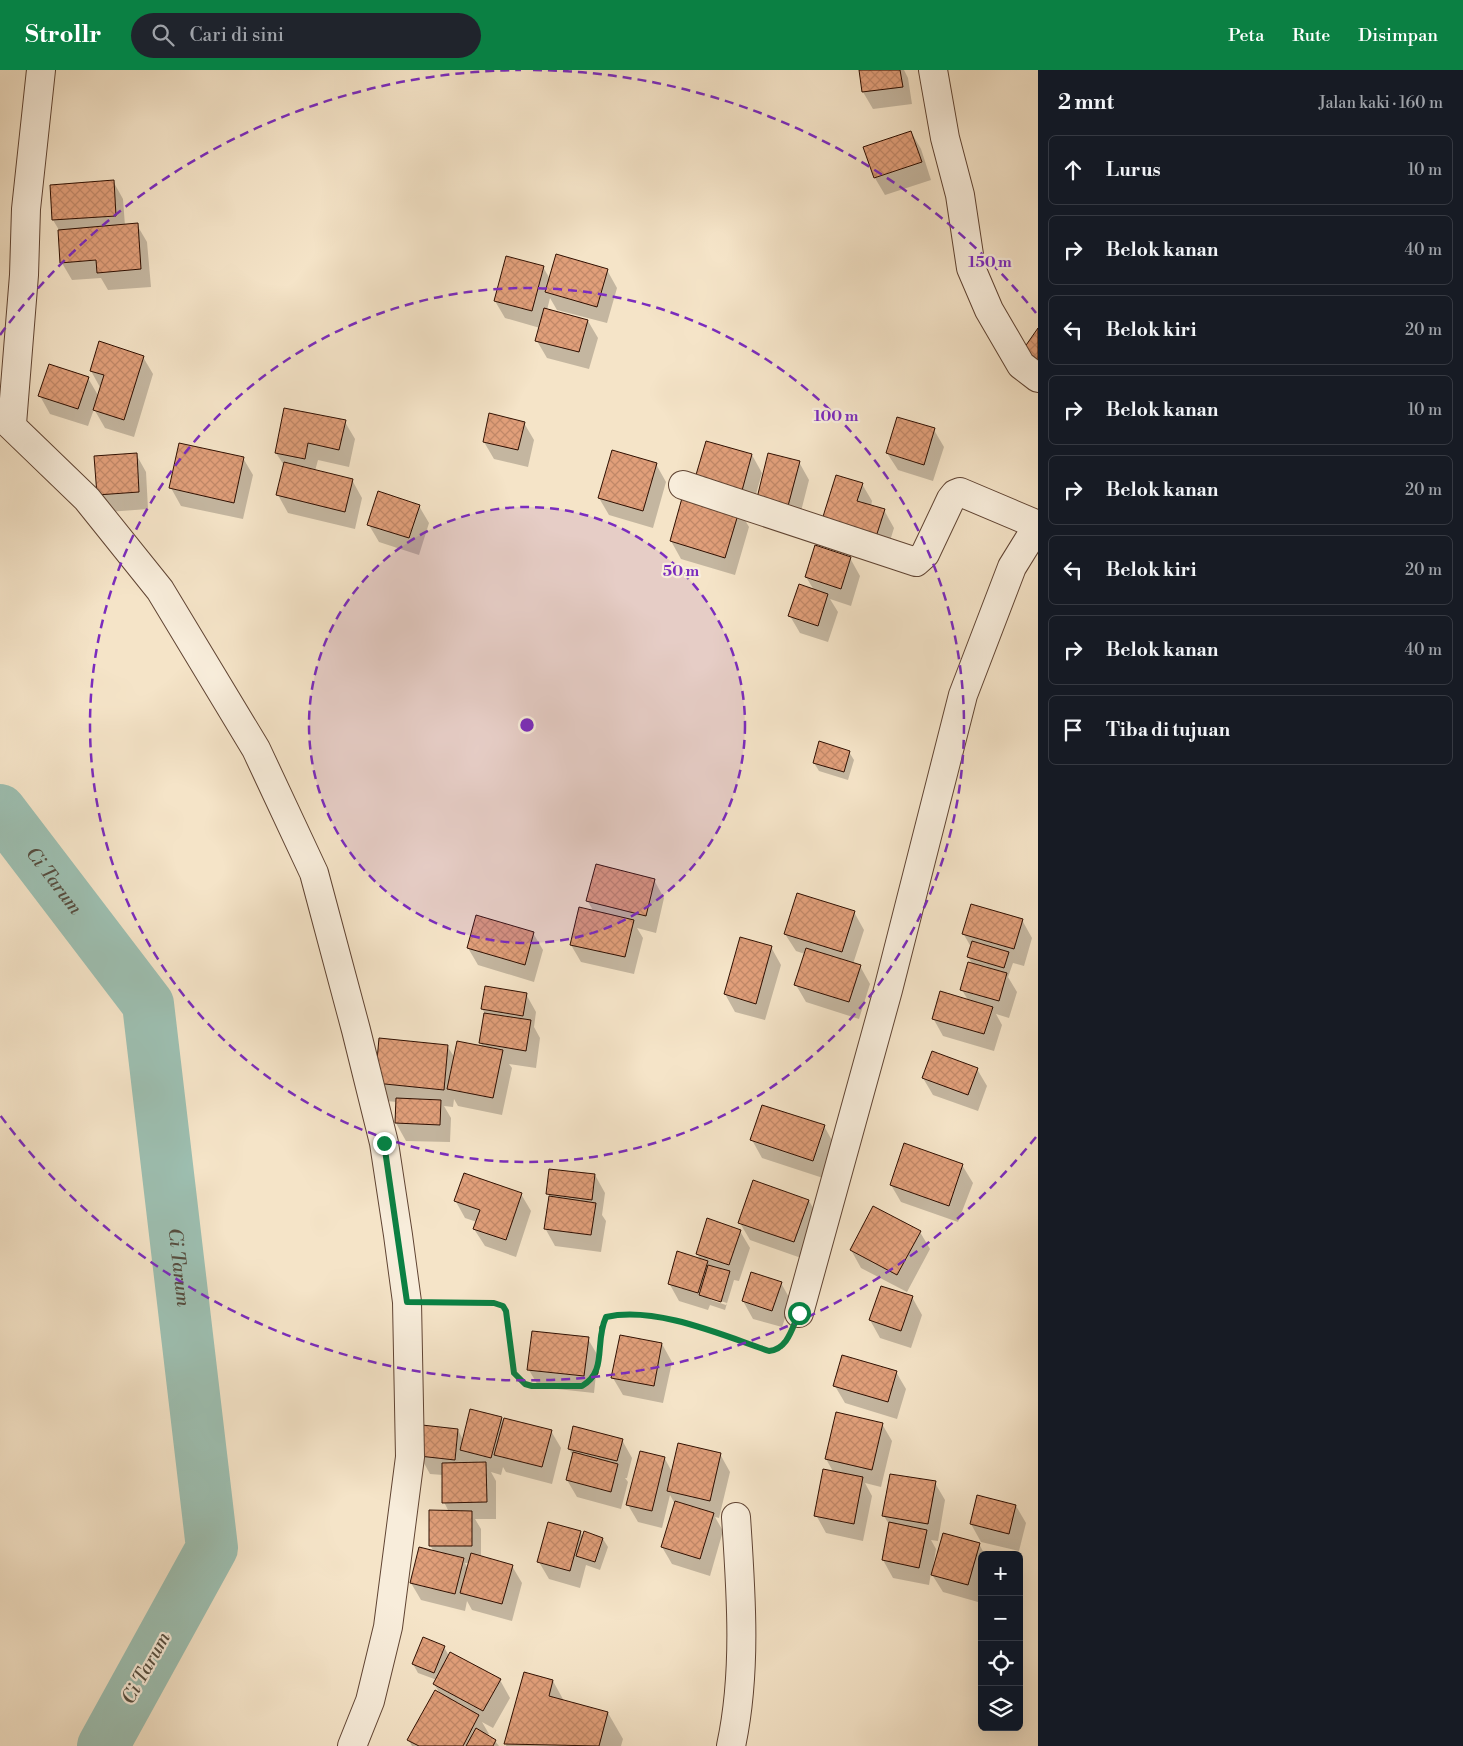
<!DOCTYPE html>
<html lang="id">
<head>
<meta charset="utf-8">
<style>
  body { margin:0; font-family:"Libre Bodoni",serif; background:#20242c; color:#f1f3f6 }
  .controls { position:absolute; right:15px; bottom:15px; display:grid; overflow:hidden; border-radius:8px; box-shadow:0 5px 20px #0002 }
  .controls button { width:45px; height:45px; display:grid; place-items:center; padding:0; border:0; border-bottom:1px solid #363941; background:#171b24; color:#f1f3f6; font:25px sans-serif }
  .stop { position:absolute; width:15px; height:15px; margin:-11px; border:4px solid #0b8043; border-radius:50%; background:#fff }
  .stop.end { background:#0b8043; border-color:#fff; box-shadow:0 1px 5px #0008 }
  .list { margin:0; padding:0; list-style:none }
  h2 { display:flex; justify-content:space-between; align-items:center; height:65px; margin:0; padding:0 20px; font-size:21px }
  h2 small { font-size:16px; font-weight:400; color:#9ea1a6 }
  .list li { display:grid; grid-template-columns:32px 1fr auto; gap:15px; align-items:center; box-sizing:border-box; height:70px; margin:0 10px 10px; padding:0 10px; border:1px solid #363941; border-radius:8px }
  .list b { display:block; font-size:19px; white-space:nowrap }
  .list em { font-size:16px; font-style:normal; color:#9ea1a6 }
  .icon { flex:none; width:28px; height:28px; fill:none; stroke:currentColor; stroke-width:2; stroke-linecap:round; stroke-linejoin:round }
  .map { position:relative; flex:none; width:1038px; height:1676px; overflow:hidden }
  header { display:flex; align-items:center; gap:30px; box-sizing:border-box; height:70px; padding:0 25px; background:#0b8043; color:#fff }
  header strong { font-size:24px }
  nav { display:flex; gap:28px; margin-inline-start:auto; font-size:18px }
  .search { width:350px; height:45px; background:#20242c; display:flex; align-items:center; gap:12px; box-sizing:border-box; padding:0 18px; border-radius:28px; color:#9ea1a6; font-size:19px }
  main { display:flex }
  aside { flex:1; background:#171b24 }
  .map>svg:first-child { display:block }
  .shadow { fill:#0003; fill-rule:evenodd }
  .lines { fill:none; stroke-linecap:round; stroke-linejoin:round }
  .river { stroke:#9dbfb1; stroke-width:52 }
  .building { fill:url(#building-cross-hatch); stroke:#2f0f01 }
  .street-casing { stroke:#604433; stroke-width:30 }
  .path { stroke:#2f0f01; stroke-width:3; stroke-dasharray:4 2.5; stroke-linecap:butt }
  .street { stroke:#f8eddb; stroke-width:28 }
  .route { stroke:#0b8043; stroke-width:6 }
  .ring { fill:none; stroke:#7b2cbf; stroke-width:2.5; stroke-dasharray:9 6 }
  .labels { text-anchor:middle; dominant-baseline:central; stroke-width:4.5; stroke-linejoin:round; paint-order:stroke }
  .water-label { font-size:19px; font-style:italic; fill:#564d3f; stroke:#f8eddb }
  .centre { fill:#7b2cbf; stroke:#f8eddb; stroke-width:2.5 }
  .ring-label { font-size:15px; text-anchor:middle; font-weight:bold; fill:#7b2cbf; stroke:#f8eddb; stroke-width:4.5; stroke-linejoin:round; paint-order:stroke }
</style>
</head>
<body>
<header>
<strong>Strollr</strong>
<div class="search"><svg class="icon" aria-label="search" viewBox="0 0 24 24"><circle cx="10" cy="10" r="6"/><path d="M15 15l6 6"/></svg>Cari di sini</div>
<nav><a>Peta</a><a>Rute</a><a>Disimpan</a></nav>
</header>
<main>
<div class="map">
<svg width="1038" height="1676" viewBox="0 0 1038 1676">
  <defs>
    <pattern id="building-cross-hatch" width="8" height="8" patternUnits="userSpaceOnUse" patternTransform="scale(1.25)"><rect width="8" height="8" fill="#e19f7a"/><path d="M0 0l8 8M0 8l8-8" fill="none" stroke="#c18868"/></pattern>
  </defs>
  <rect width="100%" height="100%" fill="#f5e4c8"/>
  <filter id="stains"><feTurbulence type="fractalNoise" baseFrequency=".004" numOctaves="4"/><feColorMatrix values="0 0 0 0 .2 0 0 0 0 .09 0 0 0 0 .02 0 0 0 .5 -.17"/></filter>
  <radialGradient id="worn" r=".72"><stop offset=".6" stop-color="#630" stop-opacity="0"/><stop offset="1" stop-color="#630" stop-opacity=".3"/></radialGradient>
  <path class="shadow" d="M860,0H904L908,8L912,34L873,39L863,22Z
    M911,62L921,79L931,110L885,125L875,108Z
    M113,111L123,129L125,156L137,155L147,172L151,217L108,220L101,208L72,210L62,193L59,160L53,150L51,116Z
    M543,197L550,209L607,200L617,218L607,253L557,240L550,228L547,240L588,251L598,268L589,299L547,288L537,271L540,258L505,248L495,231Z
    M143,287L153,304L134,367L105,358L94,339L88,356L50,344L40,326L88,308L99,327L101,319L91,301Z
    M345,352L355,369L349,397L318,390L315,401L352,410L362,428L355,459L288,443L278,425L285,397L276,383Z
    M524,353L534,370L528,397L494,389L484,372Z
    M934,360L944,377L933,411L898,400L887,383Z
    M136,384L146,402L148,439L108,442L98,425Z
    M752,385L762,403L750,445L741,443L749,457L735,505L681,489L671,471Z
    M243,388L253,405L243,449L181,436L171,418Z
    M799,392L809,410L798,453L768,445Z
    M656,394L666,412L653,458L609,445L599,428Z
    M862,414L872,431L871,436L884,440L894,458L885,487L833,471Z
    M419,436L429,453L419,485L379,472L369,455Z
    M850,488L860,506L851,536L830,529L838,542L828,572L800,563L790,546L814,520L806,507Z
    M849,682L854,690L848,710L819,701L814,693Z
    M654,810L664,828L656,863L637,858L643,868L634,904L581,892L571,875L594,842L587,830Z
    M854,842L864,860L853,894L860,896L870,914L859,949L806,932L796,915L805,884L796,881L785,864Z
    M1022,850L1032,868L1024,896L1013,893L1008,907L1017,922L1009,948L996,944L1002,955L994,981L943,966L933,948L968,930L962,920L973,895L968,887L971,877L963,863Z
    M533,863L543,880L534,912L478,895L468,878Z
    M771,877L781,895L765,950L735,942L725,924Z
    M526,924L536,942L534,957L540,968L536,998L509,994L512,998L502,1045L458,1036L454,1029L453,1037L444,1036L451,1048L450,1072L406,1071L396,1053L397,1032L386,1031L376,1013L447,976L455,988L483,977L481,973L485,944L482,938Z
    M977,999L987,1016L978,1041L933,1025L923,1008Z
    M824,1056L834,1074L823,1108L762,1088L752,1070Z
    M962,1095L973,1113L958,1152L901,1132L891,1115Z
    M595,1105L605,1123L602,1145L606,1151L601,1182L555,1176L545,1158L550,1128L548,1124Z
    M521,1124L531,1141L516,1187L485,1176L474,1159L477,1152L465,1148L455,1130Z
    M809,1131L819,1148L804,1189L750,1170L740,1153Z
    M740,1161L750,1178L739,1211L734,1210L725,1240L710,1235L708,1240L679,1231L669,1213L701,1190L697,1184ZM711,1228L727,1233L726,1235L711,1230Z
    M920,1162L930,1179L907,1222L861,1198L851,1180Z
    M781,1213L791,1231L782,1257L753,1249L743,1231Z
    M912,1227L922,1245L911,1278L880,1268L870,1250Z
    M588,1269L598,1286L594,1323L539,1317L529,1300Z
    M662,1274L672,1292L663,1333L623,1325L613,1308Z
    M896,1302L906,1319L897,1349L845,1333L835,1316Z
    M501,1348L504,1352L551,1361L561,1378L552,1414L506,1402L503,1397L501,1405L491,1402L496,1411V1449H475L481,1459V1487L512,1496L522,1513L512,1551L472,1540L467,1531L465,1541L421,1530L411,1513L434,1482L430,1475L449,1442L444,1432L443,1405L430,1404L420,1386L458,1360L463,1370ZM465,1493H470L468,1499Z
    M882,1354L892,1371L881,1417L865,1413L872,1426L863,1471L826,1463L816,1445L834,1403L826,1389Z
    M622,1370L632,1388L627,1408H625L628,1412L621,1439L577,1427L567,1410L573,1386L569,1379Z
    M720,1384L730,1402L719,1448L715,1447L723,1461L710,1506L672,1494L662,1477L675,1434L670,1425L662,1458L638,1452L628,1435L665,1389L672,1402Z
    M935,1413L945,1430L938,1471L931,1470L936,1479L933,1497L979,1474L985,1485H982V1518L978,1532L943,1522L931,1503L929,1515L893,1508L883,1490L890,1456L884,1446Z
    M1016,1436L1026,1453L1019,1481L981,1472L971,1454Z
    M580,1462L583,1468L603,1469L608,1477L600,1500L586,1495L580,1518L549,1509L539,1492Z
    M444,1577L449,1586L500,1610L510,1628L493,1658L482,1652L489,1664L487,1666L495,1671L499,1676H412L409,1670L441,1625L434,1614L437,1610L418,1603L413,1594Z
    M525,1604L553,1611L564,1631L608,1643L623,1669L621,1676H506Z"/>
  <g class="lines">
    <path class="river" id="s1" d="M0,740L148,934L212,1478L103,1676"/>
  </g>
  <path class="building" d="M859,0H900L903,17L862,22Z
    M911,61L922,92L874,108L863,77Z
    M114,110L116,146L52,150L50,115Z
    M138,153L141,199L97,203L96,190L60,193L58,160Z
    M556,184L608,199L597,237L545,222Z
    M506,186L544,196L532,241L494,231Z
    M544,238L588,250L579,282L535,271Z
    M1038,258V291L1022,281Z
    M99,271L144,286L124,350L93,340L104,305L90,301Z
    M49,294L89,307L78,339L38,326Z
    M284,338L346,350L339,380L308,373L305,389L275,383Z
    M489,343L525,352L518,380L483,372Z
    M897,347L935,358L924,395L886,383Z
    M706,371L752,384L740,428L693,415Z
    M179,373L244,387L234,433L169,418Z
    M612,380L657,393L643,441L598,428Z
    M137,383L139,422L97,425L94,386Z
    M768,383L800,391L788,436L757,428Z
    M284,392L353,409L345,442L276,425Z
    M836,405L863,413L857,431L885,439L875,470L821,453Z
    M378,421L420,435L409,468L367,455Z
    M684,421L740,438L725,488L670,471Z
    M815,475L851,487L841,519L805,507Z
    M799,514L828,524L818,556L788,546Z
    M819,671L850,681L844,702L813,693Z
    M596,794L655,809L646,846L586,831Z
    M797,823L855,841L842,882L784,864Z
    M971,834L1023,849L1014,879L962,864Z
    M579,837L634,850L625,887L570,875Z
    M476,845L534,862L525,895L467,878Z
    M740,867L772,876L756,934L724,924Z
    M972,871L1009,882L1004,898L967,887Z
    M806,878L861,895L849,932L794,915Z
    M968,892L1007,903L999,931L960,920Z
    M485,916L527,923L523,946L481,939Z
    M940,921L993,937L984,964L932,949Z
    M484,943L531,950L526,981L479,973Z
    M379,968L448,975L444,1020L375,1013Z
    M457,971L503,980L493,1028L447,1019Z
    M932,981L978,998L968,1025L922,1008Z
    M396,1028L441,1030L440,1055L395,1053Z
    M762,1035L825,1055L813,1091L750,1070Z
    M904,1073L963,1094L949,1136L890,1115Z
    M549,1099L595,1104L592,1130L546,1124Z
    M464,1103L522,1123L506,1170L473,1159L480,1140L454,1131Z
    M753,1110L809,1130L794,1172L738,1153Z
    M549,1126L596,1133L591,1165L544,1159Z
    M873,1136L921,1161L897,1205L850,1180Z
    M707,1148L741,1160L729,1195L696,1184Z
    M677,1181L708,1191L698,1223L668,1214Z
    M708,1195L730,1201L721,1232L699,1225Z
    M751,1202L782,1212L772,1241L742,1231Z
    M881,1216L913,1226L901,1261L869,1250Z
    M532,1261L589,1267L584,1306L527,1300Z
    M620,1265L662,1273L654,1316L611,1308Z
    M842,1285L897,1301L888,1332L833,1316Z
    M470,1339L502,1347L491,1388L460,1380Z
    M836,1342L883,1353L872,1400L825,1389Z
    M504,1348L552,1360L542,1397L494,1385Z
    M422,1355L458,1359L455,1390L419,1386Z
    M573,1356L623,1369L617,1391L568,1379Z
    M678,1373L721,1383L710,1431L667,1421Z
    M640,1381L665,1387L652,1441L626,1435Z
    M573,1382L618,1394L611,1422L566,1410Z
    M486,1392L487,1432L442,1433V1393Z
    M823,1399L863,1407L854,1454L814,1446Z
    M890,1404L936,1411L928,1454L882,1446Z
    M977,1425L1016,1435L1009,1464L970,1454Z
    M675,1431L714,1443L700,1489L661,1477Z
    M429,1440L472,1441V1476H429Z
    M548,1452L581,1461L570,1501L537,1492Z
    M889,1452L927,1460L919,1498L882,1490Z
    M584,1461L603,1468L595,1492L576,1486Z
    M943,1463L980,1473L968,1515L931,1505Z
    M419,1477L464,1488L455,1524L410,1513Z
    M471,1483L513,1495L502,1534L460,1523Z
    M423,1567L445,1576L434,1603L412,1594Z
    M450,1582L501,1609L483,1641L433,1614Z
    M524,1602L553,1610L549,1626L608,1642L599,1676L504,1674Z
    M435,1620L479,1645L463,1676H419L407,1670Z
    M476,1658L496,1670L493,1676H466Z"/>
  <g class="lines">
    <g class="street-casing">
      <path id="street" d="M933,0L945,68L960,125L971,198L989,240L1021,295L1038,308
        M0,345L87,429L160,520L256,679L314,803L356,960L384,1073L398,1165L407,1232L410,1387L388,1557L370,1631L352,1676
        M12,354L24,205L26,139L41,0
        M683,415L916,492L925,484L951,429L955,424L960,422L1038,455
        M799,1243L888,920L963,625L1012,497L1038,455
        M731,1676C747,1602 741,1522 736,1447"/>
    </g>
    <path class="path" d="M435,1232L494,1233L503,1236L506,1241L514,1303L525,1314L532,1316C553,1316 584,1324 597,1303L601,1257L606,1247C656,1236 722,1265 769,1281L781,1278L787,1268"/>
    <use href="#street" class="street"/>
  </g>
  <g class="lines">
    <path class="route" d="M384,1073L407,1232L494,1233L503,1236L506,1241L514,1303L525,1314L532,1316H582C608,1301 594,1273 606,1247C656,1236 722,1265 769,1281C788,1279 792,1258 799,1243"/>
  </g>
  <circle cx="527" cy="655" r="218" fill="#7b2cbf" fill-opacity=".12"/>
  <g class="ring">
    <circle cx="527" cy="655" r="218"/>
    <circle cx="527" cy="655" r="437"/>
    <path d="M1036 1067A655 655 0 0 1 0 1045M0 265A655 655 0 0 1 521 0M533 0A655 655 0 0 1 1036 243"/>
  </g>
  <g class="labels">
    <g class="water-label">
      <text stroke="none"><textPath href="#s1" startOffset="89">Ci Tarum</textPath></text>
      <text stroke="none"><textPath href="#s1" startOffset="509">Ci Tarum</textPath></text>
      <text transform="translate(146 1598) rotate(-61)">Ci Tarum</text>
    </g>
  </g>
  <circle cx="527" cy="655" r="8" class="centre"/>
  <g class="ring-label">
    <text x="990" y="197">150 m</text>
    <text x="836" y="351">100 m</text>
    <text x="681" y="506">50 m</text>
  </g>
  <rect width="100%" height="100%" filter="url(#stains)"/>
  <rect width="100%" height="100%" fill="url(#worn)"/>
</svg>
<div class="controls">
<button>+</button>
<button>−</button>
<button><svg class="icon" aria-label="locate" viewBox="0 0 24 24"><circle cx="12" cy="12" r="6"/><path d="M12 2v4M12 18v4M2 12h4M18 12h4"/></svg></button>
<button><svg class="icon" aria-label="layers" viewBox="0 0 24 24"><path d="M12 4l9 5-9 5-9-5zM3 14l9 5 9-5"/></svg></button>
</div>
<div class="stop" style="left:799px;top:1243px"></div>
<div class="stop end" style="left:384px;top:1073px"></div>
</div>
<aside>
<h2>2 mnt<small>Jalan kaki · 160 m</small></h2>
<ul class="list">
<li><svg class="icon" aria-label="ahead" viewBox="0 0 24 24"><path d="M12 20V5M6 11l6-6 6 6"/></svg><div><b>Lurus</b></div><em>10 m</em></li>
<li><svg class="icon" aria-label="right" viewBox="0 0 24 24"><path d="M7 20v-9h11M14 6l5 5-5 5"/></svg><div><b>Belok kanan</b></div><em>40 m</em></li>
<li><svg class="icon" aria-label="left" viewBox="0 0 24 24"><path d="M17 20v-9H6M10 6l-5 5 5 5"/></svg><div><b>Belok kiri</b></div><em>20 m</em></li>
<li><svg class="icon" aria-label="right" viewBox="0 0 24 24"><path d="M7 20v-9h11M14 6l5 5-5 5"/></svg><div><b>Belok kanan</b></div><em>10 m</em></li>
<li><svg class="icon" aria-label="right" viewBox="0 0 24 24"><path d="M7 20v-9h11M14 6l5 5-5 5"/></svg><div><b>Belok kanan</b></div><em>20 m</em></li>
<li><svg class="icon" aria-label="left" viewBox="0 0 24 24"><path d="M17 20v-9H6M10 6l-5 5 5 5"/></svg><div><b>Belok kiri</b></div><em>20 m</em></li>
<li><svg class="icon" aria-label="right" viewBox="0 0 24 24"><path d="M7 20v-9h11M14 6l5 5-5 5"/></svg><div><b>Belok kanan</b></div><em>40 m</em></li>
<li><svg class="icon" aria-label="arrive" viewBox="0 0 24 24"><path d="M6 21V4h12l-3 4 3 4H6"/></svg><div><b>Tiba di tujuan</b></div></li>
</ul>
</aside>
</main>
</body>
</html>
